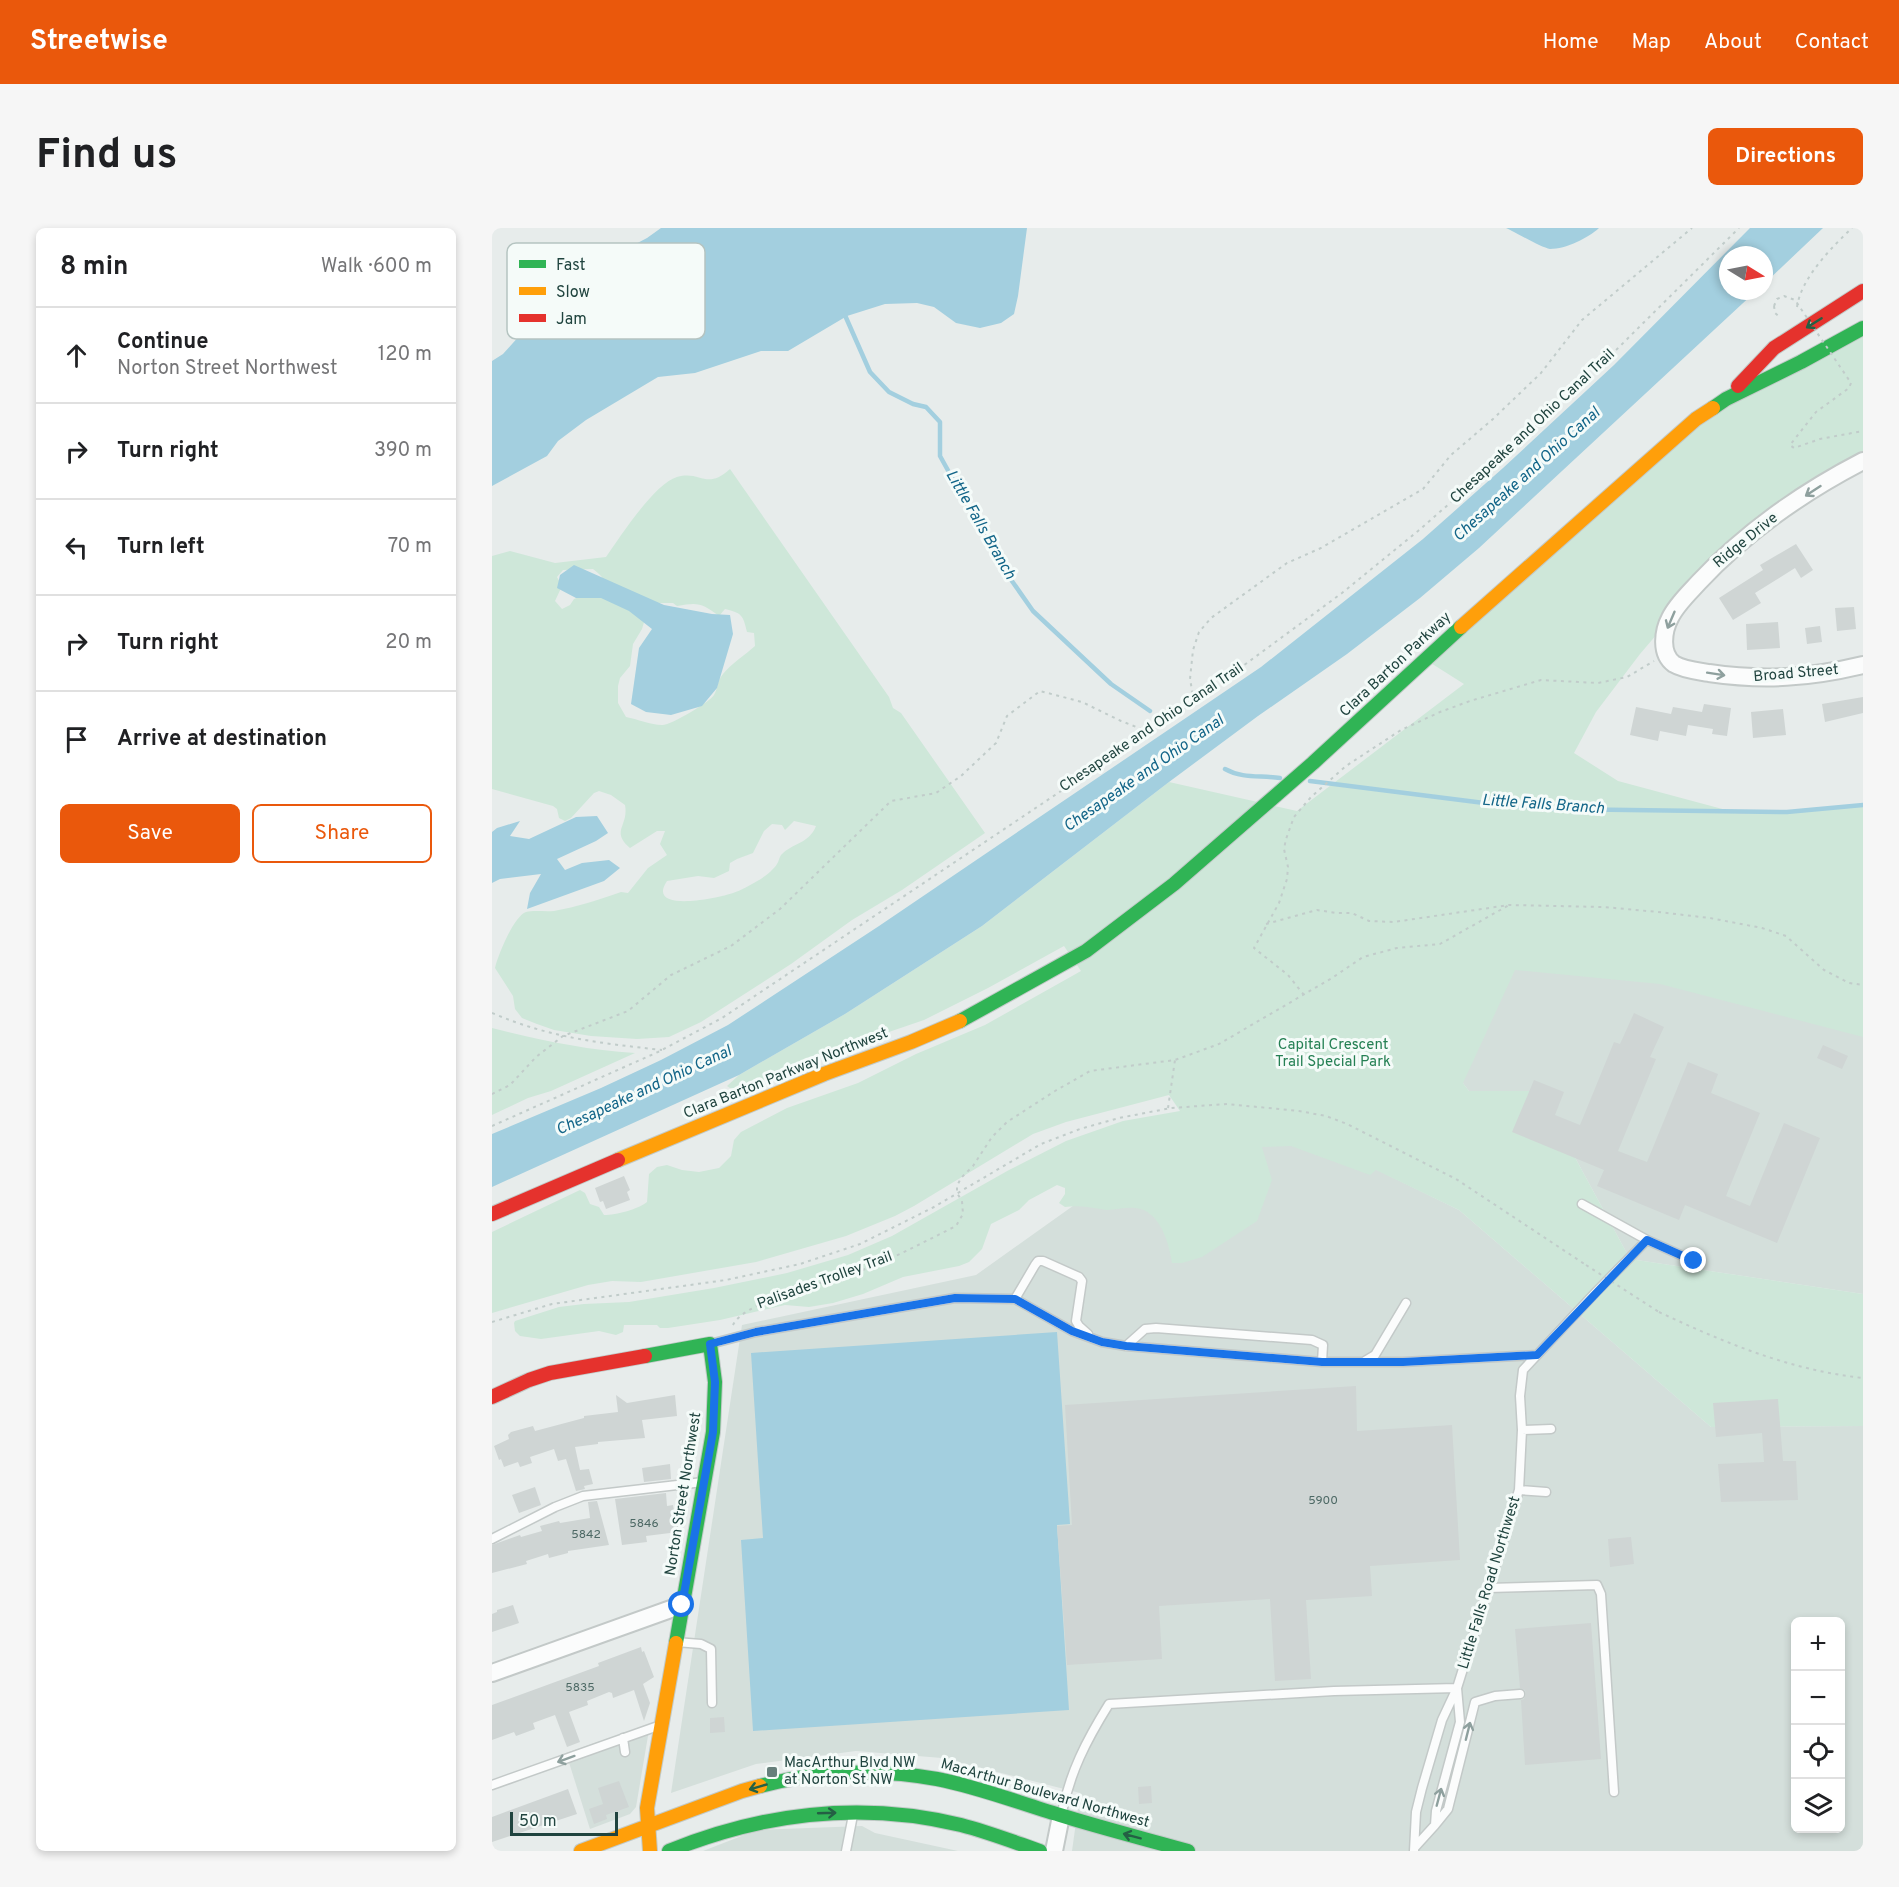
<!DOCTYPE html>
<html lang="en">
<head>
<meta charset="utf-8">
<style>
  body { margin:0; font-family:Overpass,sans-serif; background:#f6f6f6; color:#202124 }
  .controls { position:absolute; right:18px; bottom:18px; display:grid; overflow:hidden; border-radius:9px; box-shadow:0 3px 9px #0003 }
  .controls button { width:54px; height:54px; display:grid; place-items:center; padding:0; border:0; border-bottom:2px solid #e0e0e0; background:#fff; color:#202124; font:30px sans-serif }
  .compass { position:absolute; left:1227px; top:18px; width:54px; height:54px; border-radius:50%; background:#fff; box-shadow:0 3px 9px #0003; rotate:100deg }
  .scale { position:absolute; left:18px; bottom:15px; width:108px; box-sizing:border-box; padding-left:6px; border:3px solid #20443f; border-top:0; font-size:16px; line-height:21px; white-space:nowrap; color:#20443f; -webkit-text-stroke:4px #f5fbf9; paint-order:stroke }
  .stop { position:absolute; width:18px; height:18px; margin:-14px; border:4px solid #1a73e8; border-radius:50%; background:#fff }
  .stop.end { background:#1a73e8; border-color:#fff; box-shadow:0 2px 6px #0008 }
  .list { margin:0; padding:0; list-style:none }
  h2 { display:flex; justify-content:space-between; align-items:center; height:78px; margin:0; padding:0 24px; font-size:26px }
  h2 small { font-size:20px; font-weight:400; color:#757577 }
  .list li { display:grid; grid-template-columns:39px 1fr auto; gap:18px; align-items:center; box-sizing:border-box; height:96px; padding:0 24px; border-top:2px solid #e0e0e0 }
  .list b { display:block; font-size:22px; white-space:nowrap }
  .list p { margin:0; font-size:20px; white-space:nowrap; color:#757577 }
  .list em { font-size:20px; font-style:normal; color:#757577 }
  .actions { display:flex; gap:12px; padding:18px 24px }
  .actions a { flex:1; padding:14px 0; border:2px solid #ea580c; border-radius:9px; text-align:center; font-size:21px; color:#ea580c }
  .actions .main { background:#ea580c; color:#fff }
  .icon { flex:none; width:33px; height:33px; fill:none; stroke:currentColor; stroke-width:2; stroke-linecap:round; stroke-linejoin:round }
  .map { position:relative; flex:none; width:1371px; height:1623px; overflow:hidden; border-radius:9px }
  header { display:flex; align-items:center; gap:36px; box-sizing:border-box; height:84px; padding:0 30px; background:#ea580c; color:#fff }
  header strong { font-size:28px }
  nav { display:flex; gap:33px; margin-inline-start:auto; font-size:21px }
  .intro { display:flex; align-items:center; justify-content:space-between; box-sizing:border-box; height:144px; padding:0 36px }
  h1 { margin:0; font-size:42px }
  .button { padding:15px 27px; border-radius:9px; background:#ea580c; color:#fff; font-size:21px; font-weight:700 }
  main { display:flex; gap:36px; padding:0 36px }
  aside { flex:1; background:#fff; border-radius:9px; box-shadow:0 3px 9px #0003 }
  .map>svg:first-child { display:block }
  .built { fill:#d4dfdb; fill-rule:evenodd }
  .green { fill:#cee7d9; fill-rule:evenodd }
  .water { fill:#a3cfdf }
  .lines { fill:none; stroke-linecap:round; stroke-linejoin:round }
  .stream { stroke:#a3cfdf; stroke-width:4.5 }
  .building { fill:#cfd5d4 }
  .lane-casing { stroke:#c3c9c8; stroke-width:11 }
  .street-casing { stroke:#c3c9c8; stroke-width:20 }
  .fast-casing { stroke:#c2cac8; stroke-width:16 }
  .slow-casing { stroke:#c2cac8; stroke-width:16 }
  .jam-casing { stroke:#c2cac8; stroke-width:16 }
  .path { stroke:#c1ccca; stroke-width:2; stroke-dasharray:3 4.5; stroke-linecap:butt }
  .lane { stroke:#fbfcfc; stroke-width:8 }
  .street { stroke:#fbfcfc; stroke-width:16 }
  .fast { stroke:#30b455; stroke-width:14 }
  .slow { stroke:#ff9f0a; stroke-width:14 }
  .jam { stroke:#e5322d; stroke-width:14 }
  .path-bridge { stroke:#c1ccca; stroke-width:2; stroke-dasharray:3 4.5; stroke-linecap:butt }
  .oneway { stroke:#246044 }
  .oneway2 { stroke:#8ea09e }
  .route { stroke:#1a73e8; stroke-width:8 }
  .poi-dot { fill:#667f7b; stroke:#f5fbf9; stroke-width:2 }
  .labels { text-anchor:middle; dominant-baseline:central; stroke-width:6; stroke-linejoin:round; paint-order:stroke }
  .number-label { font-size:12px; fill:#4d6965 }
  .street-label { font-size:15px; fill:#20443f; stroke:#f5fbf9 }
  .park-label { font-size:15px; fill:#258054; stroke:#f5fbf9 }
  .poi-label { font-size:15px; fill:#20443f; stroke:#f5fbf9; text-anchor:start }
  .water-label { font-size:16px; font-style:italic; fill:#126588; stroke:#f5fbf9 }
  .key { fill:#f5fbf9; stroke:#b5c4c1; stroke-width:1.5 }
  .key-label { font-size:16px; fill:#20443f }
</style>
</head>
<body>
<header>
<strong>Streetwise</strong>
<nav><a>Home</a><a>Map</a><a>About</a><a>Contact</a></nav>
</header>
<div class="intro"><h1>Find us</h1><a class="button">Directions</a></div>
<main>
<aside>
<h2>8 min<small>Walk · 600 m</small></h2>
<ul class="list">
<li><svg class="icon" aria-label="ahead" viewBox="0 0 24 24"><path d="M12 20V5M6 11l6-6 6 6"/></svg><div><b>Continue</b><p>Norton Street Northwest</p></div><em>120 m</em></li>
<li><svg class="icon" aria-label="right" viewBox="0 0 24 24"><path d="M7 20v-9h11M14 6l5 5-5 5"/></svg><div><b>Turn right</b></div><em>390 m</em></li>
<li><svg class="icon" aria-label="left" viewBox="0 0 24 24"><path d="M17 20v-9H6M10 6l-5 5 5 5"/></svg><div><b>Turn left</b></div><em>70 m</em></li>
<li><svg class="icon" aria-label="right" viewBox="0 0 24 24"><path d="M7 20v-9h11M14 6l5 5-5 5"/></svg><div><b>Turn right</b></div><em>20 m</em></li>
<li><svg class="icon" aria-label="arrive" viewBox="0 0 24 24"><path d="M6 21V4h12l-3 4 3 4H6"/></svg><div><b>Arrive at destination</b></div></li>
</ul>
<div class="actions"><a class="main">Save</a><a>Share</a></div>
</aside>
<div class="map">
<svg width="1371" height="1623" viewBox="0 0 1371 1623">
  <rect width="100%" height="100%" fill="#e7eceb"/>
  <path class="built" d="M1103,579L1371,586V1066L1138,1031L1047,863H977L924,794Z
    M703,891L814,907L967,982L1219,1199L1371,1198V1623H580L588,1565L450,1530L364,1523L264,1536L179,1565L250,1097L484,1047ZM1304,1394H1348V1600H1304Z
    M158,1496L144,1579L138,1586L98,1601L74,1525Z
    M370,1598L383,1605L466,1623H211L265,1602Z"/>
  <path class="green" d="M1371,100V233L1230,330L1148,426L1104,484L1082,525L1126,553L1249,586L1371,577V809L1168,756L1023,742L971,855L977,863H1047L1138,1031L1371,1066V1198L1219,1199L967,982L884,942L878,947L799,918L770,919L780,952L765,993L710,1029L690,1035H680C677,1015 668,982 643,980C634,979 624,982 615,982C600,980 588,977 573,979L567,975L573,966V960L565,957L537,972L527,982L499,996L490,1021L477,1034L467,1038L411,1049L371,1066L341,1075L317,1079L293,1077L228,1092L176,1100H168L165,1097H132L131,1104L124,1107L107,1103L49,1111L28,1108L23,1103L22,1095L23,1093L67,1079L92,1076L137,1074L222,1060L295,1045L356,1027L400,1008L517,942L574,913L631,893L688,883L677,867L574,894L541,906L422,978L403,988L354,1008L264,1034L149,1054L120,1053L96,1057L0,1085V1004L88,962L93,965L98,976L107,979L112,987C124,987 147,981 155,974L157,946L165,939L175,937L190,942L207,944L227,940L239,928L242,912L249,904L295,880L366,855L424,826L493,797L589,743L572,718L496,760L432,792L350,820L244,864L235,858L247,847L353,786L490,698L677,554L805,583L972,456L934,432L1204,191Z
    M238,241L397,469L401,480L409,485L493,605L410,662L360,692L299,736L209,794L177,809L145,811L99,808L62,802L45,796L30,790L23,781L21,768L3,740C6,727 22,688 34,684C42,682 53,684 62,683C85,679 106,672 129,664L136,665L156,640L175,627L168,616L173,603H165L138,620C118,603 137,598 133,577L119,567L107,563L102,565L79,590L73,593L67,590L65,581L61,578L0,561V328L18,323L63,335L114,329C128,309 162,256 185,249C209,242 214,263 238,241ZM101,341C108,347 114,350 112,360L82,371L78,377L70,381L63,373L70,358L65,349L71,342ZM165,375H181L185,378C206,374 210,375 227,388L233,381C250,385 251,387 255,404L262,405L263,418C253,427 240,435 231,446C225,453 226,460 222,467C219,473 178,498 170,497C159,497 145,491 134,489L126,475V458L128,450L138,438L141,416L150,401L155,384ZM302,593L324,598C317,616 300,615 289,627C287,630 287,633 285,636C280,644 268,652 260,656C252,661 242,665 234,667C221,671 154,684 175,653L206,648L222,650L237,643L238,635L245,631L261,625L272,603L280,596L290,597L293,602Z
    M0,800C48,812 94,822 143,825L59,863L36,870L0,887Z"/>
  <path class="water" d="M169,0H535L526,68L522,86L509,95L488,100L464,95L442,79L425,75L393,76L355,88L296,123H269L203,145L166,149L94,192L66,213L55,228L0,258V133L11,126L29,106L37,91L61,75L73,57L96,41L155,10Z
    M1014,0H1107C1096,10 1074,21 1058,21C1050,20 1023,4 1014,0Z
    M1258,0H1331L1272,56V27H1236V63H1264L987,320L928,370L855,426L766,488L677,554L490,698L353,786L247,847L0,959V906L109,860L169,832L236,797L387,698L769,439L931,311L1011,240L1122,137Z
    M82,337L172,377L220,386L238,387L241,406L225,460L210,478L179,487L154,484L139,476L147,420L160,401L137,383L109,370H84L65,360L68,347Z
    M105,588L116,605L104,613L65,631L73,642L90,635L117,632L128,640L112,653L35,681L38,665L49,646L8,651L0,655V604L5,600L28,593L18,608L37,611L84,589Z
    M565,1104L578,1296L565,1297L577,1482L261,1503L249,1312L271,1310L259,1125Z"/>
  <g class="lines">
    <path class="stream" d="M352,85L378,144L397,164L421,176L434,179L448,194V228L508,336L541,383L619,456L658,483
      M733,541C751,551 768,547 788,550
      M818,553L1008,577L1061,581L1295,584L1371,577"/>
  </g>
  <path class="building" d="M1304,316L1321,342L1309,350L1303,340L1263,365L1269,375L1241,392L1227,370L1271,342L1268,337Z
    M1362,379L1364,401L1345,403L1343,380Z
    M1286,394L1288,420L1255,422L1254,396Z
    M1328,398L1330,414L1315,416L1313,400Z
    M1371,469V485L1333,494L1330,476Z
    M1212,476L1239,480L1235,508L1220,506L1221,501L1196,497L1194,508L1168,503L1166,513L1138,507L1144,479L1179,486L1181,479L1210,484Z
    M1291,481L1294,507L1261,510L1259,484Z
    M1142,785L1172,799L1158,829L1164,831L1126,923L1155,934L1196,834L1226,846L1219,865L1268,885L1234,968L1258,978L1292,895L1328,910L1285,1015L1193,977L1187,992L1105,958L1112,942L1020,904L1042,852L1072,864L1063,887L1088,897L1122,814L1128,816Z
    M1331,817L1356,828L1350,841L1325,830Z
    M132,948L138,962L135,964L138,972L114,981L111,973L108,974L103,960Z
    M864,1158L865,1203L960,1197L968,1332L878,1338L880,1368L814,1372L819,1451L783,1453L778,1371L667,1378L670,1431L575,1437L565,1298L580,1297L573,1177Z
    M124,1167L135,1175L183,1167L185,1188L150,1192L153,1210L106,1214V1216L83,1219L88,1242L97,1241L101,1256L92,1258L93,1261L84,1263L74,1231L66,1233L62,1221L38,1229L40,1235L28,1239L26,1234L12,1239L9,1231L7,1232L2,1218L17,1211L16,1207L19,1204L41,1198L43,1203L92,1190V1188L126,1184Z
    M1286,1171L1291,1233H1304L1306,1272L1229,1274L1226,1236L1272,1234L1270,1205L1224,1209L1221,1175Z
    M178,1236L179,1251L152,1254L150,1240Z
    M43,1259L49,1277L27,1285L20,1267Z
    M174,1265L175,1278L181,1277L182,1283L187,1282L189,1299H185L186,1304L154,1308L155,1314L130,1317L123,1271Z
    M105,1273L117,1317L76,1323V1325L57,1330L56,1326L34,1333L35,1336L0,1345V1317L28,1307L29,1309L50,1303L48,1298L67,1293L68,1295L98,1290L96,1274Z
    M1139,1309L1142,1336L1118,1339L1116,1311Z
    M21,1377L27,1395L0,1404V1386L5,1384V1382Z
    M1099,1395L1109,1531L1033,1537L1029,1472L1032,1471L1034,1466L1033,1462L1028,1460L1023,1401Z
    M149,1419L150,1424L152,1423L162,1449L151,1456L158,1475L152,1493L142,1462L121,1470L120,1465L117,1464L95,1473L96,1477L77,1484L88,1514L75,1519L63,1487L41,1495L43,1501L24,1508L22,1504L0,1512V1477L107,1438L106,1435Z
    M232,1489L233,1504L218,1505V1490Z
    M127,1553L137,1579L114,1587L115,1591L102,1596L97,1581L111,1576L106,1560Z
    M659,1558L660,1575L647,1576L646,1559Z
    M76,1561L85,1586L0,1614V1589Z"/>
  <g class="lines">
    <g class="lane-casing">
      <path id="lane" d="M1090,976L1155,1012L1202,1033
        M523,1071L543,1037L546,1033H551L587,1049L590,1053L584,1093L587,1098L596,1106
        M218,1116L264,1104L463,1070L523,1071L580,1103L610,1114L634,1118L830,1134H911L1045,1127
        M634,1118L653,1101L664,1100L820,1112L831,1117L830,1134
        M873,1133L883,1127L914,1075
        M1030,1202L1059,1201
        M1027,1262L1054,1264
        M0,1311L63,1279L91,1268L211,1254
        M996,1360L1105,1357L1109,1366L1122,1564
        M184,1414L209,1416L219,1421L220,1475
        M131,1510L133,1524
        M0,1557L166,1498
        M569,1588C578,1544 594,1513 617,1476L842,1463L965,1460
        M943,1597L956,1581L983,1474L1003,1468L1028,1466
        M923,1619L943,1597L944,1583L968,1494L965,1460
        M354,1623L361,1587
        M922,1623L924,1584L930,1560L950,1492L965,1460L1027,1262L1030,1202L1028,1168L1031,1142L1104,1064L1155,1012"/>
    </g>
    <g class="street-casing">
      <path id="street" d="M1371,233C1311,264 1253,305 1207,354C1197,365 1184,377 1178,390C1171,403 1168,426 1182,436C1192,442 1206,443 1217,445C1272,453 1317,450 1371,437
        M0,1445L190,1377
        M562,1623L569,1588"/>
    </g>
    <g class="fast-casing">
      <path id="fast" d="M1221,180L1234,171L1309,134L1371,100
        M468,793L594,723L682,656L821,535L969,399
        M153,1128L218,1116L223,1154L221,1204L184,1415
        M268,1558C325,1543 387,1540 445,1551C487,1559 527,1575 568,1587C610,1600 653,1611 696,1623
        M177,1623C271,1585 370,1573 469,1597C496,1604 522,1614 548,1623"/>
    </g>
    <g class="slow-casing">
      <path id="slow" d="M969,399L1204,191L1221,180
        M126,932L332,846L419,814L468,793
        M89,1623L250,1563L268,1558
        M158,1623L155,1580L184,1415"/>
    </g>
    <g class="jam-casing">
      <path id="jam" d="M1246,158L1282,120L1371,63
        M0,986L126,932
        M0,1169L37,1152L58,1145L153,1128"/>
    </g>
    <path class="path" d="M1282,78L1283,85L1289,90
      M1305,79C1309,50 1340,19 1360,0
      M1359,155L1357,160L1324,184L1298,217L1302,220L1328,211L1371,203
      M702,473L698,451L701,422L707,404L719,390L795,335L829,320L931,261L959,227L1001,191L1049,145L1090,92L1200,0
      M774,696L825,682L844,685H860L877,693L902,694L1017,677L1112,679L1166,684L1218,690L1270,700L1294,708L1332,742L1357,755L1371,757
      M812,767L796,747L762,720L787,675L795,651L796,639L792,621L794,611L802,589L819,569L854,538L909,502L948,484L978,473L1049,452L1106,455L1135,449L1162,433
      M0,785C59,810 107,815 170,822
      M0,866L18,857L44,829L71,808L136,783L179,747L239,718L288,681L399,573L444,565L469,548L504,515L515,488L548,463L590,474L629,493L657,504
      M676,880L683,832
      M0,898L166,824L230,790L702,474L850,365L926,303L1005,234L1116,130L1247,0
      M1167,1084C1233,1115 1298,1142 1371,1150
      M0,1094L60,1076L234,1052L308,1036L368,1016L442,979L549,916L588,901L627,890L679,880L735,876L807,883L834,888L855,896L964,951L1094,1037
      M241,1097C253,1070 356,1050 386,1036C413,1024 438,1011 464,998L471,986L470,973L465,965V958L469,950L481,938L500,909L515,894L563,863L598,843L683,832L727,816L840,750L871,729L905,720L948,716L1017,677"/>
    <use href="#lane" class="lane"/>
    <use href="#street" class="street"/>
    <use href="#fast" class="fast"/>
    <use href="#slow" class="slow"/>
    <use href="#jam" class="jam"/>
    <path class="path-bridge" d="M1282,78L1285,71L1292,68L1303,72L1359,155
      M1094,1037L1167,1084"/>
  </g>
  <defs><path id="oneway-shaft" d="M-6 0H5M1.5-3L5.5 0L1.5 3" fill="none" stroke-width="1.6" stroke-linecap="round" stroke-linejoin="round" transform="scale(1.5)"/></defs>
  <g class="oneway">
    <use href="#oneway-shaft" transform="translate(1322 95) rotate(148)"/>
    <use href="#oneway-shaft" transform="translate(266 1559) rotate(164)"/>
    <use href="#oneway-shaft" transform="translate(335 1585) rotate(-2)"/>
    <use href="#oneway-shaft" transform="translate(640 1608) rotate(-165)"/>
  </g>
  <g class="oneway2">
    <use href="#oneway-shaft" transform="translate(1321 263) rotate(147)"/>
    <use href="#oneway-shaft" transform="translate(1179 392) rotate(113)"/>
    <use href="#oneway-shaft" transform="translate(1224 446) rotate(9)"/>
    <use href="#oneway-shaft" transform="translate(976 1503) rotate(-76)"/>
    <use href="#oneway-shaft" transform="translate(74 1531) rotate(160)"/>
    <use href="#oneway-shaft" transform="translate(947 1569) rotate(-75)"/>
  </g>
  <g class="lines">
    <path class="route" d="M190,1377L221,1204L223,1154L218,1116L264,1104L463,1070L523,1071L580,1103L610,1114L634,1118L830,1134H911L1045,1127L1155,1012L1202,1033"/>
  </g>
  <rect class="poi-dot" x="274" y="1538" width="12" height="12" rx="3"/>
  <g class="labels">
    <g class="number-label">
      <text x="831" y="1273">5900</text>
      <text x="152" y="1296">5846</text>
      <text x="94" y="1307">5842</text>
      <text x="88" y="1460">5835</text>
    </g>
    <g class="street-label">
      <text transform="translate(1041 199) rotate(-43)">Chesapeake and Ohio Canal Trail</text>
      <text transform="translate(1254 313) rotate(-39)">Ridge Drive</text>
      <text transform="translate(904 437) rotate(-43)">Clara Barton Parkway</text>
      <text transform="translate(1304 446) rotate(-5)">Broad Street</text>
      <text transform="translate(660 500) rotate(-34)">Chesapeake and Ohio Canal Trail</text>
      <text transform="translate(294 846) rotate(-22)">Clara Barton Parkway Northwest</text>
      <text transform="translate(333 1053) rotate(-20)">Palisades Trolley Trail</text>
      <text transform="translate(192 1266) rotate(-81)">Norton Street Northwest</text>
      <text transform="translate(998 1355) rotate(-73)">Little Falls Road Northwest</text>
      <text transform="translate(553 1566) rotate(16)">MacArthur Boulevard Northwest</text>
    </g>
    <g class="park-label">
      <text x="841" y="817">Capital Crescent<tspan x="841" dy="17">Trail Special Park</tspan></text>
    </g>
    <g class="poi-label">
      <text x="292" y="1535">MacArthur Blvd NW<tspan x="292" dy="17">at Norton St NW</tspan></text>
    </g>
    <g class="water-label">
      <text transform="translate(1035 247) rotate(-42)">Chesapeake and Ohio Canal</text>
      <text transform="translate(488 297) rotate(60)">Little Falls Branch</text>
      <text transform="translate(652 546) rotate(-35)">Chesapeake and Ohio Canal</text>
      <text transform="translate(1051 577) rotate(4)">Little Falls Branch</text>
      <text transform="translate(152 863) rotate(-25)">Chesapeake and Ohio Canal</text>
    </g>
  </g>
  <rect x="15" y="15" width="198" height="96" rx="9" class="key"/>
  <rect x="27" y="32" width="27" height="8" fill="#30b455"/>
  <rect x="27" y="59" width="27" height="8" fill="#ff9f0a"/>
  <rect x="27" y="86" width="27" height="8" fill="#e5322d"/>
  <g class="key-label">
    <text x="64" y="42">Fast</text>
    <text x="64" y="69">Slow</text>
    <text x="64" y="96">Jam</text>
  </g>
</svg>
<div class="controls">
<button>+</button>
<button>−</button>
<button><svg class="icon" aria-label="locate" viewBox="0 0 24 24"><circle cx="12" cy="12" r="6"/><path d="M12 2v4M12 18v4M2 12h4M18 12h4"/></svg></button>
<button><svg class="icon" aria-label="layers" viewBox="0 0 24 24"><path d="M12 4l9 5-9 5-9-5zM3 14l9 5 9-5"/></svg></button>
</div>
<svg class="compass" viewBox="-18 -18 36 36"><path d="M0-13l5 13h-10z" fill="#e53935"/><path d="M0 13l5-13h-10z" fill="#757577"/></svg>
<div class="scale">50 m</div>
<div class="stop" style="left:190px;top:1377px"></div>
<div class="stop end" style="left:1202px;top:1033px"></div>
</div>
</main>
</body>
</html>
